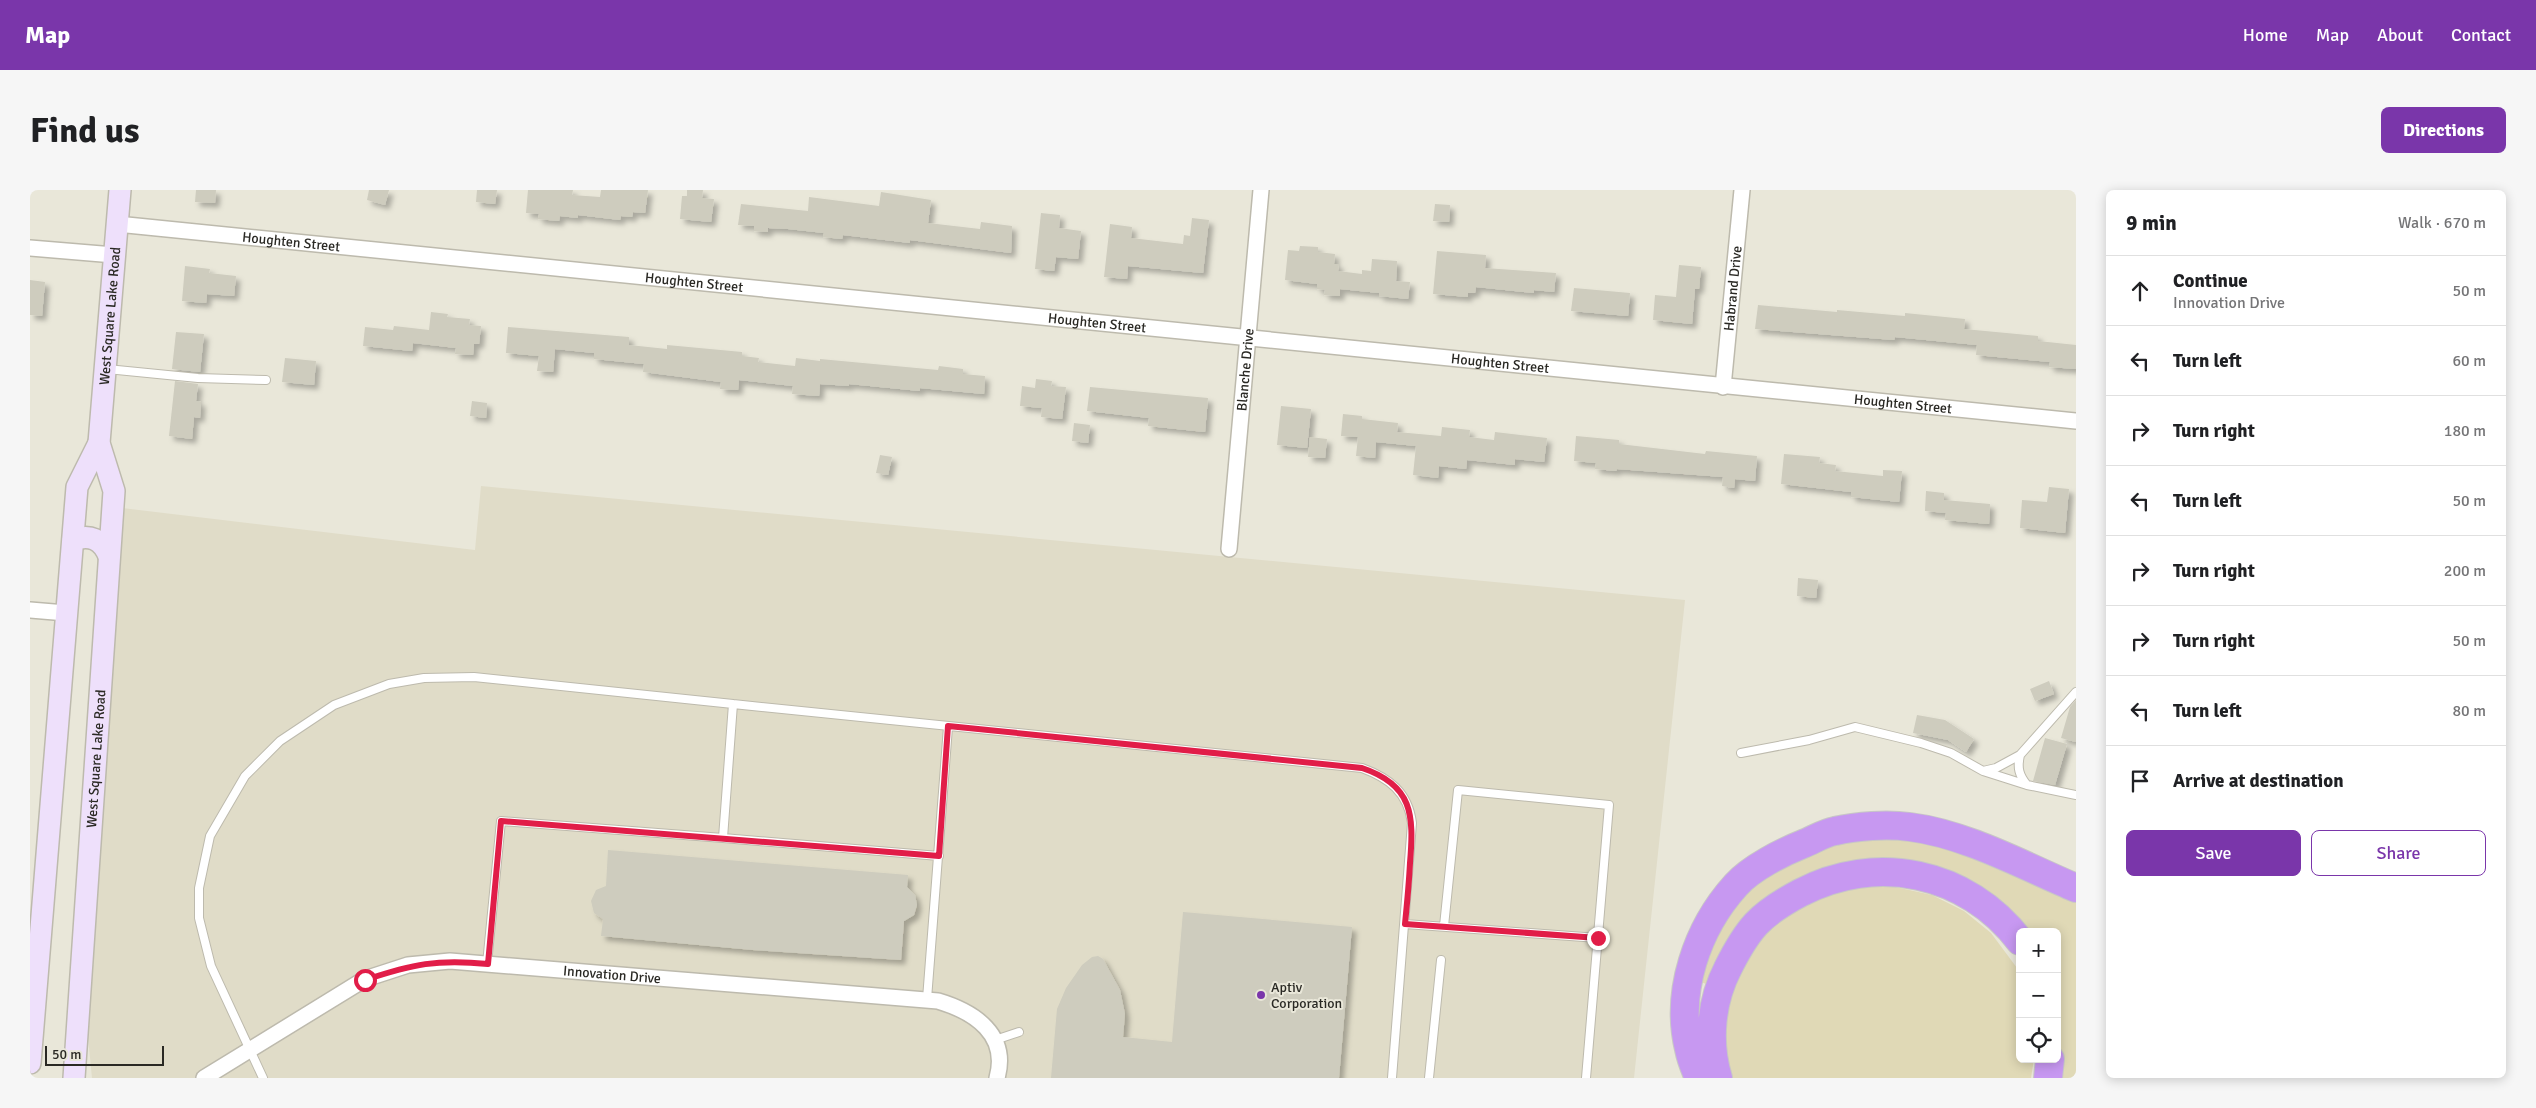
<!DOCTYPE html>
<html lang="en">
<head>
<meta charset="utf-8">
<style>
  body { margin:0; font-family:Signika,sans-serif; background:#f6f6f6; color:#202124 }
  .controls { position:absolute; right:15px; bottom:15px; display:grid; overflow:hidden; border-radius:8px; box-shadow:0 2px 12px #0003 }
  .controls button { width:45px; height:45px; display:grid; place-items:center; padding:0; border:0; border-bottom:1px solid #e0e0e0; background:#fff; color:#202124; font:25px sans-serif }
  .scale { position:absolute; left:15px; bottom:12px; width:119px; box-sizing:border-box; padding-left:5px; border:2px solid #2a2924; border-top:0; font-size:14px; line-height:18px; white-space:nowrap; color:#2a2924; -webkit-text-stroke:4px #e9e7d9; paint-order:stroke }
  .stop { position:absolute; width:15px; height:15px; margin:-11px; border:4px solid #e11d48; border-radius:50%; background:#fff }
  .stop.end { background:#e11d48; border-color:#fff; box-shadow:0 1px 5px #0008 }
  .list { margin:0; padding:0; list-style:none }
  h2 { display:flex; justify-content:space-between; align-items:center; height:65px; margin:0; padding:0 20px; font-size:21px }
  h2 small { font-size:16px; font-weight:400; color:#757577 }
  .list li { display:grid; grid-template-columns:32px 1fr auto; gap:15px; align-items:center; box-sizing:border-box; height:70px; padding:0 20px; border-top:1px solid #e0e0e0 }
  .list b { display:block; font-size:19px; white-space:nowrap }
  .list p { margin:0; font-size:16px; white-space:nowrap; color:#757577 }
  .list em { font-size:16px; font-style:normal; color:#757577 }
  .actions { display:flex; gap:10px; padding:15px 20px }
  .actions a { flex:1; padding:11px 0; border:1px solid #7a36aa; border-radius:8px; text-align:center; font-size:18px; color:#7a36aa }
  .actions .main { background:#7a36aa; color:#fff }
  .icon { flex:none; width:28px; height:28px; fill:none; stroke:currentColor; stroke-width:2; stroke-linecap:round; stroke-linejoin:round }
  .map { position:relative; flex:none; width:2046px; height:888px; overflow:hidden; border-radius:8px }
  header { display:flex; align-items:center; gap:30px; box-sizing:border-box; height:70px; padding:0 25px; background:#7a36aa; color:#fff }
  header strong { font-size:24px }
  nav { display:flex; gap:28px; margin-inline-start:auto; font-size:18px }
  .intro { display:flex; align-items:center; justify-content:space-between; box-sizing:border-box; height:120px; padding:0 30px }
  h1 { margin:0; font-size:35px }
  .button { padding:12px 22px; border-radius:8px; background:#7a36aa; color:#fff; font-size:18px; font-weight:700 }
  main { display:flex; gap:30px; padding:0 30px }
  aside { flex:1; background:#fff; border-radius:8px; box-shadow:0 2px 12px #0003 }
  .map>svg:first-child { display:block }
  .built { fill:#e0dcc8 }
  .green { fill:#e0d9b6 }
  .building { fill:#ceccbe; filter:url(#shadow) }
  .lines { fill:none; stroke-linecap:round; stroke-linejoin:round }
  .lane-casing { stroke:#bdbaad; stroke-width:10 }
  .street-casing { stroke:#bdbaad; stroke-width:18 }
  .secondary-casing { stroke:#bdbaad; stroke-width:24 }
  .highway-casing { stroke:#c8c7c6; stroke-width:30 }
  .lane { stroke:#fff; stroke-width:8 }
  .street { stroke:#fff; stroke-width:15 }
  .secondary { stroke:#eee0fb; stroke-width:21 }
  .highway { stroke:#c798f1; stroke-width:28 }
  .route { stroke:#e11d48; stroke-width:6 }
  .poi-dot { fill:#7a36aa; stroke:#e9e7d9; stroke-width:2 }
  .labels { text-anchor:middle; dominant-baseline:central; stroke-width:4; stroke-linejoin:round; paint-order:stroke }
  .street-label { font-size:14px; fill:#2a2924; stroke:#e9e7d9 }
  .poi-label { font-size:14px; fill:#2a2924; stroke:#e9e7d9; text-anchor:start }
</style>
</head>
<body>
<header>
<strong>Map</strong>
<nav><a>Home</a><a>Map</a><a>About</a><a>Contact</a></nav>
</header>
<div class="intro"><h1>Find us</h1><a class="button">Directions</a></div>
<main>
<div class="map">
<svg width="2046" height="888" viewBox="0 0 2046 888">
  <defs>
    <filter id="shadow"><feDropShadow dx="4.5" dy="4.5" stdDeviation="2.5" flood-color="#0004"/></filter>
  </defs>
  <rect width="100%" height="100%" fill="#e9e7d9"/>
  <path class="built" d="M451,296L1655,410L1604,888H62L57,837L92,318L445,360Z"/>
  <path class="green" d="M1828,647H1870L1910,655L2046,712V888H2029L2027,742H1996L1867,670L1820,672L1778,683L1743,706L1680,795L1670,792C1686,737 1712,694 1766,668C1785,659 1808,654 1828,647Z
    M1829,696H1861L1902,705L1934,721L1961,743L1990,782V869H2004L2001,888H1696L1690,845L1700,795L1722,758L1753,726L1790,705Z"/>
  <path class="building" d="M166,0H186L185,13L165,12Z
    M339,0H359L355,15L337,10Z
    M447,0H467L465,14L446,12Z
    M498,0H543L542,5L570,7L571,0H618L615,23L603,22L602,27L591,26L590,30L548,25V28L530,26L529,31L508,29L509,24L496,23Z
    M657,0H673L672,8L684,9L681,32L650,29L652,6H657Z
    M851,2L901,10L898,33L950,39L951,32L982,36L981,63L880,50V53L813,45L812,49L793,47L794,43L758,39L738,38V42L724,41V36L708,35L711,14L778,21L779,7L849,16Z
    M1405,14L1420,15L1419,32L1403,31Z
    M1011,23L1030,25L1029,38L1051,41L1048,69L1026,67L1024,81L1005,79Z
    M1162,28L1179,30L1173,83L1098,76L1097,89L1074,87L1080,34L1102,37L1101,48L1153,54L1154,45L1160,46Z
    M1270,56L1288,57V62L1305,64L1304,74H1309L1308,81L1332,84V80L1341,81L1342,69L1367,71L1366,91L1380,92L1378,109L1349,106V103L1310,99V106L1294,105L1295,100L1287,99V94L1255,90L1258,60L1269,61Z
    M1407,61L1456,65L1455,78L1526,83L1524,102L1504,100V103L1446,97L1445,103H1438V107L1403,104Z
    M1649,75L1671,77L1669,99H1665L1662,134L1623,130L1625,105L1646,107Z
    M155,76L180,79L179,83L206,86L204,106L177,104L176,113L152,111Z
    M0,90L15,92L12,126L0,125Z
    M1544,98L1600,103L1598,126L1541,121Z
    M1728,115L1807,122V120L1875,126V123L1935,129L1934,139L2008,146V151L2046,155V179L2019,177L2020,172L1946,165L1947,155L1865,147L1864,150L1725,139Z
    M401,122L418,124L417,127L440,129L439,135L451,136L449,154H444L443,165L425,164L426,158L383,153L382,161L333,156L335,137L363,140L364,136L399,140Z
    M478,137L599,147V155L637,159V155L712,162V166L729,168L728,172L765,176L766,168L790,171V169L908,180L909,176L933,179V184L955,186L954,204L890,198V201L819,194V196L790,194L789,206L762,204L763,196L709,190L708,200L690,199L691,192L613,182L614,174L564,169V163L525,159L523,182L507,181L509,166L476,163Z
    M146,142L174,144L170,182L142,179Z
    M255,168L286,171L284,195L252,192Z
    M1006,189L1022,191L1021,196L1036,197L1032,229L1011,227L1012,218L990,216L992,196L1005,198Z
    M145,191L168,194L166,211L171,212L170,228L164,227L162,249L139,246Z
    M1060,197L1178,208L1175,242L1118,236L1119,228L1057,221Z
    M442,211L457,213L456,228L440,226Z
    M1251,216L1281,219L1277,258L1247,255Z
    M1313,224L1332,226V229L1368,233L1367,242L1411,246L1412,237L1440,240L1439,247L1464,250L1465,242L1517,248L1514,272L1485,269V275L1437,270L1436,279L1409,276L1408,288L1383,285L1386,256L1346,252L1345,268L1326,266L1328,247L1311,246Z
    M1044,233L1060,235L1058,253L1042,251Z
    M1546,246L1589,250V254L1675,264L1676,261L1727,266L1725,291L1705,289L1704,298L1692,296L1693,287L1587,279L1586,281L1565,279L1566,273L1544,271Z
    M1280,247L1297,249L1295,268L1278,267Z
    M1754,264L1790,267L1789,273L1806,275L1805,281L1853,286V280L1872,281L1869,312L1821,307V302L1751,294Z
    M850,265L862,267L858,285L846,283Z
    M2019,297L2039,299L2035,343L1990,338L1992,310L2017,312Z
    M1896,301L1914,303V310L1960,314L1959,334L1915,330L1916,323L1895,321Z
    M1768,388L1788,390L1786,408L1767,406Z
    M2019,491L2024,504L2005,511L2000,499Z
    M2046,510V552L2031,548L2040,517Z
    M1887,525L1915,530L1944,549L1936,562L1918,550L1883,543Z
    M2015,548L2037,554L2025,595L2003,591Z
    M578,660L878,685L877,697L885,705L887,715L884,725L874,731L871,770L723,760L571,746L573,729L564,723L561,711L566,700L576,696Z
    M1153,722L1322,737L1309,888H1021L1027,819L1036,798L1052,775L1062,767L1068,766L1073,769L1090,800L1095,824L1093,847L1142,852Z"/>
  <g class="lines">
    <g class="lane-casing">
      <path id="lane" d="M77,179L168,188L236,190
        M2046,502L1990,565C1987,578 1989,585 1997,595L2046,605
        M703,514L1332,578C1359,588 1378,602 1382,633L1362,888
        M1711,563L1779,550L1825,537L1891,553L1921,563L1953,581
        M1990,565L1966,578L1953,581L1997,595
        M693,648L909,666
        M1375,734L1568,748
        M1414,736L1428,600L1579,615L1556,888
        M897,809L918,537
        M965,850L989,842
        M233,888L181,776L169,728V698L180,646L215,586L250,551L304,515L359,494L394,488L444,487L703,514L693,648L471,631L457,774
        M1399,888L1411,770"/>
    </g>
    <g class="street-casing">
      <g id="street">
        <path id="s1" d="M87,34L2046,231"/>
        <path d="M0,58L84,65"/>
        <path id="s2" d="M1693,197L1712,0"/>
        <path id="s3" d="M1199,359L1231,0"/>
        <path d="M0,420L36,423"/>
        <path id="s4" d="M174,888L335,789L378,775L420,771L908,811C945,822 979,845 967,888"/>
      </g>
    </g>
    <g class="secondary-casing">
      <g id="secondary">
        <path d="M43,350C60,344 72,349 79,366"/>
        <path d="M0,873L47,297L69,253"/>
        <path id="s5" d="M44,888L84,301L69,253L90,0"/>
      </g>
    </g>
    <g class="highway-casing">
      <path id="highway" d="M1669,888C1665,879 1661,869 1659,859C1645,802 1667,738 1706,695C1721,678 1753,662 1773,654C1783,650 1794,643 1805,641C1827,636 1857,634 1880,637C1936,644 1994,676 2046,698
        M1688,888C1677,852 1681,811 1698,778C1706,762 1714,747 1726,734C1738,721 1755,711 1770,703C1845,663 1937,681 1990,751
        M2018,888L2020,869"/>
    </g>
    <use href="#lane" class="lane"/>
    <use href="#street" class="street"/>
    <use href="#secondary" class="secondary"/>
    <use href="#highway" class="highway"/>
  </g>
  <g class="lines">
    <path class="route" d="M335,790C383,774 407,769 458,774L471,631L909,666L918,536L1332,578C1383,595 1384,625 1380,673C1379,693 1377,714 1375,734L1568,748"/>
  </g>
  <circle class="poi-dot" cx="1231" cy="805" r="5"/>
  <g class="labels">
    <g class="street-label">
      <text stroke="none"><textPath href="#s1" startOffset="175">Houghten Street</textPath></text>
      <text stroke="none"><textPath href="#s1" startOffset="580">Houghten Street</textPath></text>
      <text stroke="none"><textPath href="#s2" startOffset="99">Habrand Drive</textPath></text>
      <text stroke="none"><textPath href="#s5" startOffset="766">West Square Lake Road</textPath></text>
      <text stroke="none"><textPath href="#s1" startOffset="985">Houghten Street</textPath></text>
      <text stroke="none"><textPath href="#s1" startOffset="1390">Houghten Street</textPath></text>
      <text stroke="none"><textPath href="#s3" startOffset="180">Blanche Drive</textPath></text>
      <text stroke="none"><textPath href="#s1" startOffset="1795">Houghten Street</textPath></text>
      <text stroke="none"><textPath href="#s5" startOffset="320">West Square Lake Road</textPath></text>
      <text stroke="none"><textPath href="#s4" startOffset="439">Innovation Drive</textPath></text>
    </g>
    <g class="poi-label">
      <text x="1241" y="797">Aptiv<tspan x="1241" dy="16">Corporation</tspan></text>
    </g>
  </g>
</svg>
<div class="controls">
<button>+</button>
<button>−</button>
<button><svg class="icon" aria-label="locate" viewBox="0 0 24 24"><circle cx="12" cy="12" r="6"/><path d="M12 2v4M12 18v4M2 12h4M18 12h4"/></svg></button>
</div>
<div class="scale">50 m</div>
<div class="stop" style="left:335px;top:790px"></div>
<div class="stop end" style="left:1568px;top:748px"></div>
</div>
<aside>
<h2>9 min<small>Walk · 670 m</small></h2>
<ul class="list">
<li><svg class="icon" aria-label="ahead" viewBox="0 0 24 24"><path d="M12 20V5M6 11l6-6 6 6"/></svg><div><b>Continue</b><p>Innovation Drive</p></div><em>50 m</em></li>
<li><svg class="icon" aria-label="left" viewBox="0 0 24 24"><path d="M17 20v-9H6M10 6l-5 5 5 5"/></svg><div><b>Turn left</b></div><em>60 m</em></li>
<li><svg class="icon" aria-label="right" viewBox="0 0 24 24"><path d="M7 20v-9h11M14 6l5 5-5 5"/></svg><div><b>Turn right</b></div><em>180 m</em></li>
<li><svg class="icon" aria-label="left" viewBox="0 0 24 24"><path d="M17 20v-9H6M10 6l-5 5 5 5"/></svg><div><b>Turn left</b></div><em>50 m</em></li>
<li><svg class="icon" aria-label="right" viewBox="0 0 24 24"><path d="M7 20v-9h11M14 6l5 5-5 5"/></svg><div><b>Turn right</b></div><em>200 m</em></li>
<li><svg class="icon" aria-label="right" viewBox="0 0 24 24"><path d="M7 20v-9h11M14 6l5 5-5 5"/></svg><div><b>Turn right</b></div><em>50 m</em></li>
<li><svg class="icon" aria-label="left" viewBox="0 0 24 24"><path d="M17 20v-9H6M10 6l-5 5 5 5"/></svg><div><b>Turn left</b></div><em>80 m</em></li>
<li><svg class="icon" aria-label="arrive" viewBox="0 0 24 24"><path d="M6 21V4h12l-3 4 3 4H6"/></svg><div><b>Arrive at destination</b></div></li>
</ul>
<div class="actions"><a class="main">Save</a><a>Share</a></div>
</aside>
</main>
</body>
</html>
